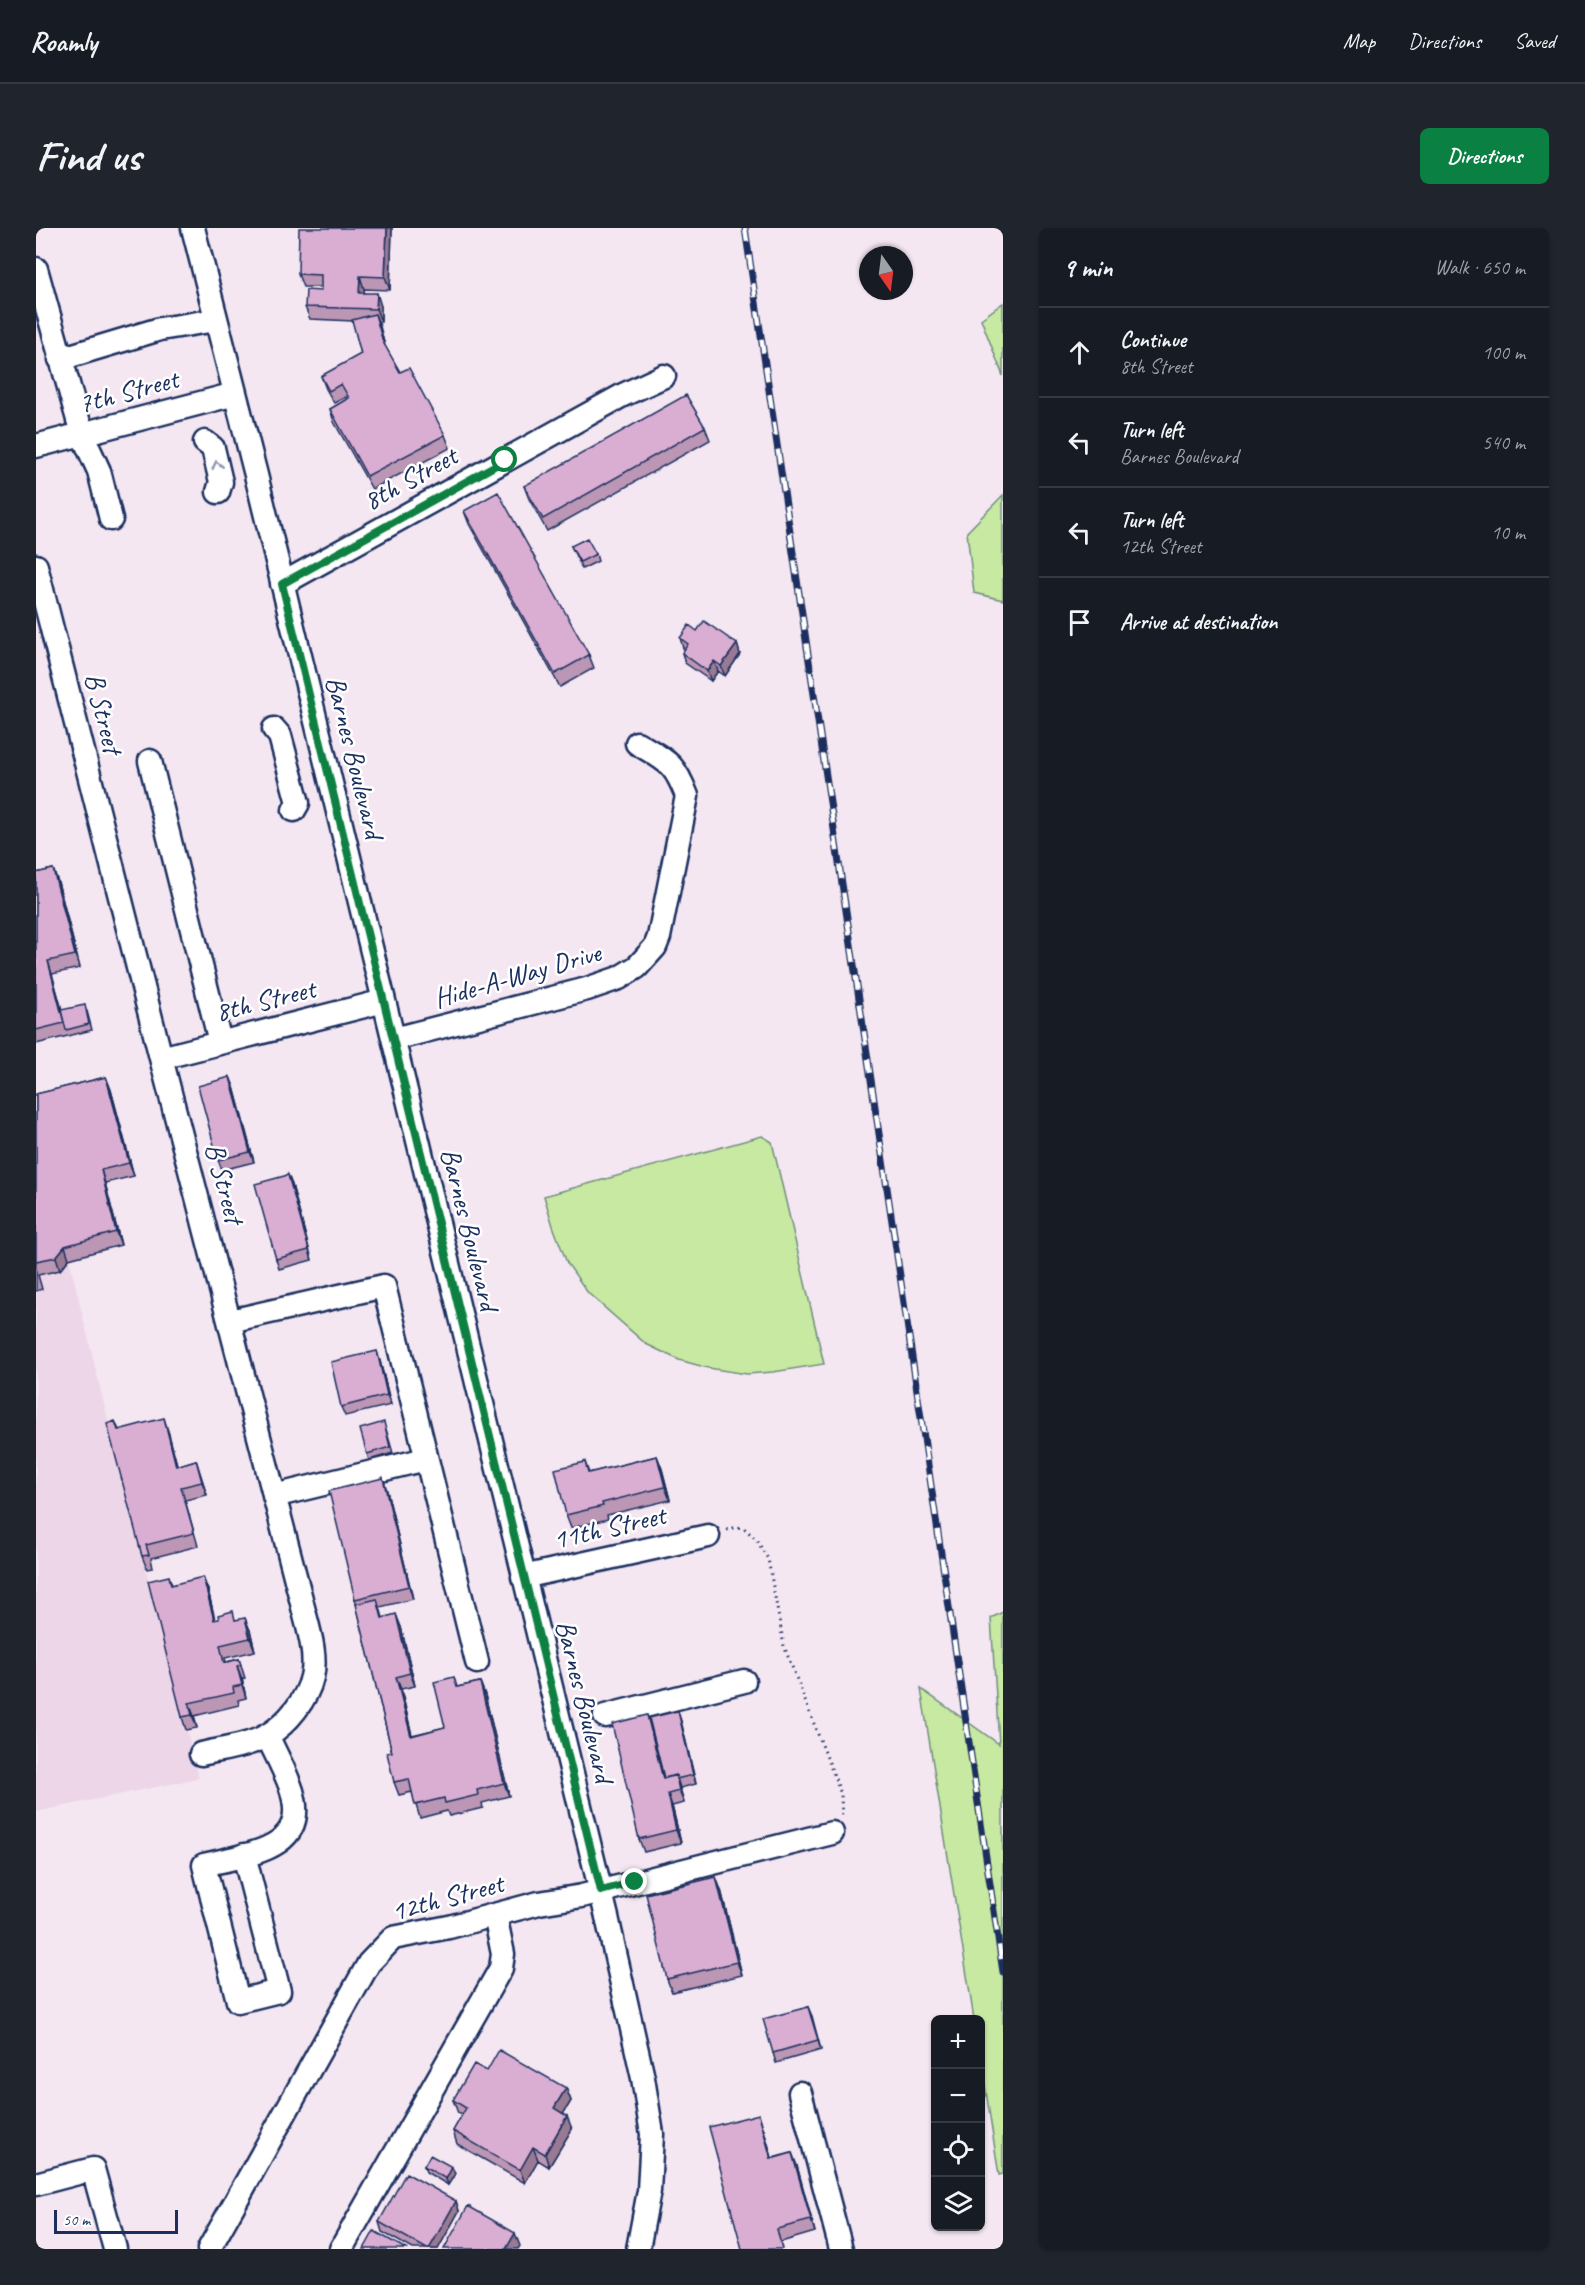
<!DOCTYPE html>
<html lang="en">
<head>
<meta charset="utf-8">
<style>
  body { margin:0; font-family:Caveat,sans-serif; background:#20242c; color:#f1f3f6 }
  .controls { position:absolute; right:18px; bottom:18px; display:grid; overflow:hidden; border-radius:9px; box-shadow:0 2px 4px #0004 }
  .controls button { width:54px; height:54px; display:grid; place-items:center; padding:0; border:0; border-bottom:2px solid #363941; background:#171b24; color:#f1f3f6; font:30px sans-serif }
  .compass { position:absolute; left:823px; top:18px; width:54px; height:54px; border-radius:50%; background:#171b24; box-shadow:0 2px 4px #0004; rotate:166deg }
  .scale { position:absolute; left:18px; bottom:15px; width:124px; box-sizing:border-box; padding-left:6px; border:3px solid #1b2f5e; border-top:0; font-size:16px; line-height:21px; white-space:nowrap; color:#1b2f5e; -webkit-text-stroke:4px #fff; paint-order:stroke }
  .stop { position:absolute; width:18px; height:18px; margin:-14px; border:4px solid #0b8043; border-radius:50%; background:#fff }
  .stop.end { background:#0b8043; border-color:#fff; box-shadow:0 2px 6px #0008 }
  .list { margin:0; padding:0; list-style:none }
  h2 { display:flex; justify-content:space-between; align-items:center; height:78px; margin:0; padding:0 24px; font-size:26px }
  h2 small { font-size:20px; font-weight:400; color:#9ea1a6 }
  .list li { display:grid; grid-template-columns:39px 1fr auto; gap:18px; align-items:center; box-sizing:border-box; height:90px; padding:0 24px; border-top:2px solid #363941 }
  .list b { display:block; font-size:22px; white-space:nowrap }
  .list p { margin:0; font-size:20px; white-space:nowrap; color:#9ea1a6 }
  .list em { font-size:20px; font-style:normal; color:#9ea1a6 }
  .icon { flex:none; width:33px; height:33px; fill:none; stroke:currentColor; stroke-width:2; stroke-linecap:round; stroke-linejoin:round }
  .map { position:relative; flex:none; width:967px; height:2021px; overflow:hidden; border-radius:9px }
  header { display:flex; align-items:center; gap:36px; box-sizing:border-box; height:84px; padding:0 30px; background:#171b24; border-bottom:2px solid #363941 }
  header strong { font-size:28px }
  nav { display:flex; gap:33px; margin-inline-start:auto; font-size:21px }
  .intro { display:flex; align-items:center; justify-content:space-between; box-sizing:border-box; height:144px; padding:0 36px }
  h1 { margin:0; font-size:42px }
  .button { padding:15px 27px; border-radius:9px; background:#0b8043; color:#fff; font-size:21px; font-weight:700 }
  main { display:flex; gap:36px; padding:0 36px }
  aside { flex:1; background:#171b24; border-radius:9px; box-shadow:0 2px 4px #0004 }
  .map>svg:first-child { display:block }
  .built { fill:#ecd6e8 }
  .green { fill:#c7e9a1; stroke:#718c80; stroke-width:1.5 }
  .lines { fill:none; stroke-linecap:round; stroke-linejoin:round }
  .minor-casing { stroke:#1b2f5e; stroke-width:27 }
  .path { stroke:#1b2f5e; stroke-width:3; stroke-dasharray:1.5 4.5; stroke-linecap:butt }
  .minor { stroke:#fff; stroke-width:22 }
  .rail-casing { stroke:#1b2f5e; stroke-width:7 }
  .rail { stroke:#fff; stroke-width:4.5; stroke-dasharray:14; stroke-linecap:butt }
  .wall { fill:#bb96b5; stroke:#1b2f5e; stroke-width:1.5 }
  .shaded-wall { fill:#997a93; stroke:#1b2f5e; stroke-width:1.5 }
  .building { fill:#daaed2; stroke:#1b2f5e; stroke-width:1.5 }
  .oneway { stroke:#8d97ae }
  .route { stroke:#0b8043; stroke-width:8 }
  .labels { text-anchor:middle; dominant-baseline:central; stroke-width:5; stroke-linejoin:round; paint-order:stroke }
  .street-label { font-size:28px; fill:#1b2f5e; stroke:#fff }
</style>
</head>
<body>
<header>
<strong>Roamly</strong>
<nav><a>Map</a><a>Directions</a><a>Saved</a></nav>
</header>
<div class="intro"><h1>Find us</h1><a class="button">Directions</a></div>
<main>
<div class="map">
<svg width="967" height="2021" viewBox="0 0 967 2021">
  <rect width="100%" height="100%" fill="#f4e7f2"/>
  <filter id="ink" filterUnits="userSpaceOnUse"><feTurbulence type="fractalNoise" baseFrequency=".0167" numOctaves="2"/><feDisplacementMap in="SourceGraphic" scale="12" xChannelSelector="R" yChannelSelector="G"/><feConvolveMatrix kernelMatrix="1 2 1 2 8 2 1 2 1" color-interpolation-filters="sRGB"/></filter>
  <g filter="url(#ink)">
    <path class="built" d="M33,1031L76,1209L163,1550L0,1584V1063L6,1061L2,1047L24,1042Z"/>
    <path class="green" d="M967,75V148L945,91Z
      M967,267V372L938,365L931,304Z
      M726,908L736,914L788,1136L737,1144L711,1146L672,1140L643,1132L610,1116L552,1065L531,1035L517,998L508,968Z
      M967,1384V1946L963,1947L945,1831V1792L938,1791L885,1461L963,1516L955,1390Z"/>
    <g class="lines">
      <g class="minor-casing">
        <path id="minor" d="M157,0L220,247L571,1689L607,1850L616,1906L613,1963L602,2021
          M0,41L46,206L63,243L75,291
          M24,131L124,101L180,92
          M169,214L177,220L185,254L182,264
          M0,218L199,166
          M0,338L125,830L265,1371C270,1394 282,1425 276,1449C271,1471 252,1495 232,1507C213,1518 186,1521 165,1526
          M246,356L587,167L628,148
          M238,501L244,508L262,575L258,582
          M114,533L184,814
          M358,811L551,761L583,750L601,739L619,719L623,709L651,568C638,534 632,534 601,515
          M125,830L348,773
          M194,1093L348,1058L441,1434
          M238,1268L390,1231
          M487,1349L672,1308
          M569,1488L708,1453
          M208,1627L243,1763L202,1773L168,1637C210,1626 274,1623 256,1563C250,1544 239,1525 231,1507
          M764,1865L805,2021
          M0,1956L57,1941L79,2021
          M173,2021L333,1735L357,1710L413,1699L503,1675L546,1668L796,1605
          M305,2021L465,1740L467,1726L459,1687"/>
      </g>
      <path class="path" d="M691,1302L700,1299L708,1300L720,1311L732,1331L748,1418L805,1566L806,1591"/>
      <use href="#minor" class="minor"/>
      <g class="rail-casing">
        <path id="rail" d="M709,0L967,1744"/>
      </g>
      <use href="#rail" class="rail"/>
    </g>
    <path class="wall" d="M356,0L354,62L328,61V65L345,78V94H342L349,118L364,144L409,207L414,220L336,261L298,194L294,181L311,171L310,169L298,175L290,161L285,148L325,126L317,93L274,91L269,79L285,63V59H267L262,46Z
      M669,199L674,212L511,303L493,271L488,258Z
      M428,283L553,427L558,440L524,459L433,296Z
      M535,318L560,326L562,333L546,341Z
      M661,403L701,416L704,426L689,448L682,443L675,453L649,435L646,425L649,421L647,420L644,410Z
      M17,641L22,654L44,740L16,746L26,782L51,783L56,802L0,816V645Z
      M70,849L75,862L98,948L69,955L85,1017L33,1031L24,1042L2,1047L6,1061L0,1063V866Z
      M194,849L198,859L218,934L186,942L182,932Z
      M252,947L256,957L276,1032L243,1041L240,1031Z
      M344,1133L355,1177L309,1188L305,1179Z
      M79,1193L83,1202L132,1203L141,1238L160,1232L171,1267L149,1272L162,1318L115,1330L117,1340L111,1341L106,1328Z
      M350,1201L357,1225L333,1232L331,1226Z
      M621,1228L626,1241L634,1272L571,1287L572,1291L535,1300L530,1287L549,1234L553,1245Z
      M347,1250L351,1263L377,1371L344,1379L347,1390L365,1399L379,1458L365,1461L376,1507L409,1499L422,1459L444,1454L449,1467L473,1568L446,1575L447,1580L413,1588L411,1583L384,1590L376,1564L363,1567L358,1554L356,1524L319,1371Z
      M133,1348L136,1357L172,1362L179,1392H200L214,1402L219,1423L189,1430L190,1434L203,1431L209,1450L206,1451L210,1470L202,1472L203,1477L158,1488L161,1500L150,1502L146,1489Z
      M611,1487L615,1497L645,1493L660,1556L644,1560L648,1575L636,1578L645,1615L608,1624L603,1611Z
      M685,1662L706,1747L636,1764L631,1751Z
      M772,1779L785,1822L740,1835L737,1825Z
      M451,1843L530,1860L535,1873L527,1886L536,1901L513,1939L502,1932L489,1955L421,1916L417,1903L426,1887L422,1885L417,1872Z
      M727,1899L736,1930L756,1925L761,1938L779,2004L745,2014L706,2021Z
      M388,1938L419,1946L412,1957L390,1944Z
      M420,1973L423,1983L402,2021H377L346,2004L343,1994Z"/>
    <path class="shaded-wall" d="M351,0H356L354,62L349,49Z
      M324,48L328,61V77L323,65Z
      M341,65L345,78V94L340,81Z
      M339,86L344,98L351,127L347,114Z
      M701,416L704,426L689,448L685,438Z
      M678,433L682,443L675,453L671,443Z
      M17,641L22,654L44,740L39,727Z
      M12,733L16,746L31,801L28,795Z
      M70,849L75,862L98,948L93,935Z
      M194,849L198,859L218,934L214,924Z
      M65,942L69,955L85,1017L80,1004Z
      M252,947L256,957L276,1032L273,1022Z
      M29,1018L33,1031L24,1042L20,1029Z
      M341,1123L344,1133L355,1177L351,1167Z
      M128,1190L132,1203L145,1251L140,1238Z
      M621,1228L626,1241L634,1272L629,1259Z
      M160,1232L164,1245L171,1267L166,1254Z
      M347,1250L351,1263L377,1371L373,1358Z
      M167,1349L172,1362L182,1405L178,1392Z
      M360,1386L365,1399L379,1458L374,1445Z
      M209,1390L214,1402L219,1423L214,1410Z
      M201,1438L206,1451L210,1470L206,1457Z
      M360,1449L365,1461L379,1521L375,1508Z
      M444,1454L449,1467L473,1568L468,1555Z
      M153,1475L158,1488L161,1500L156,1487Z
      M642,1483L645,1493L660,1556L657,1547Z
      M640,1547L644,1560L648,1575L643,1563Z
      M632,1566L636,1578L645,1615L640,1602Z
      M680,1649L685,1662L706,1747L701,1734Z
      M772,1779L776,1788L785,1822L782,1812Z
      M530,1860L535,1873L523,1893L518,1880Z
      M723,1886L727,1899L740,1943L735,1931Z
      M531,1888L536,1901L513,1939L509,1926Z
      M497,1919L502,1932L489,1955L484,1942Z
      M756,1925L761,1938L779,2004L775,1992Z
      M416,1939L419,1946L412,1957L410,1951Z
      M420,1973L423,1983L402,2021H393Z
      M479,2005L484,2018L482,2021H470Z"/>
    <path class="building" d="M263,0H351L349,49L324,48L323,65H341L340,81L269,79L270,62L285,63V47L262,46Z
      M339,86L347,114L364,144L373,140L409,207L331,248L294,181L313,170L305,156L293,163L285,148L325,126L316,92Z
      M650,167L669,199L507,291L488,258Z
      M462,264L553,427L519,446L428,283Z
      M551,310L560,326L544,334L535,318Z
      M668,393L701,416L685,438L678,433L671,443L646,425L652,416L644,410L653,397L661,403Z
      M17,641L39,727L12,733L28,795L0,802V645Z
      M49,777L53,796L30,802L25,782Z
      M70,849L93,935L65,942L80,1004L29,1018L20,1029L0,1033V866Z
      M194,849L214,924L182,932L162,858Z
      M252,947L273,1022L240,1031L219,956Z
      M341,1123L351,1167L305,1179L295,1134Z
      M128,1190L140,1238L160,1232L166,1254L145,1259L158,1305L110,1317L113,1327L106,1328L71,1196L79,1193L82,1202Z
      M348,1194L354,1219L331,1226L324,1201Z
      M621,1228L629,1259L566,1275L567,1278L530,1287L519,1241L549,1234L552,1245Z
      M347,1250L373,1358L319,1371L293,1263Z
      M133,1348L135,1357L167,1349L178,1392L183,1391L182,1387L197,1383L199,1392L209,1390L214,1410L184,1417L188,1435L203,1431L205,1437L201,1438L206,1457L197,1459L198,1465L153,1475L156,1487L146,1489L112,1353Z
      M341,1371L346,1390L360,1386L374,1445L360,1449L375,1508L409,1499L398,1454L418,1449L421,1459L444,1454L468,1555L441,1562L442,1567L409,1575L408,1570L379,1577L373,1551L358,1554L351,1525L356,1524L320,1376Z
      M642,1483L657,1547L640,1551V1547L628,1550L613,1490Z
      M611,1487L627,1551L640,1547L643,1563L632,1566L640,1602L603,1611L576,1496Z
      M680,1649L701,1734L631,1751L610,1666Z
      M772,1779L782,1812L737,1825L727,1791Z
      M463,1822L530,1860L518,1880L531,1888L509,1926L497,1919L484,1942L417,1903L430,1880L417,1872L438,1836L451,1843Z
      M723,1886L735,1931L756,1925L775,1992L741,2001L746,2021H706L673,1899Z
      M394,1927L416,1939L410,1951L388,1938Z
      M370,1945L420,1973L393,2021H391L343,1994Z
      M432,1978L479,2005L470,2021H408Z
      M338,2003L370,2021H328Z"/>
    <defs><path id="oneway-chevron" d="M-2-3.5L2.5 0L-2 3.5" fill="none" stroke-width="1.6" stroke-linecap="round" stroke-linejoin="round" transform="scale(1.5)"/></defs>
    <use class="oneway" href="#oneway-chevron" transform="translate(181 237) rotate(-103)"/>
  </g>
  <g class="lines" filter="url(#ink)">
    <path class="route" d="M469,232L246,356L565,1663L599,1654"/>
  </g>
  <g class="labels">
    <g class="street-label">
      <text transform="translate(92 163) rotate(-15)">7th Street</text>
      <text transform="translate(374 250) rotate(-29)">8th Street</text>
      <text transform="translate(68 485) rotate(76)">B Street</text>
      <text transform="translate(319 529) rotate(76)">Barnes Boulevard</text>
      <text transform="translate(481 747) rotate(-16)">Hide-A-Way Drive</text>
      <text transform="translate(229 772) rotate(-14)">8th Street</text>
      <text transform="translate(189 955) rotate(75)">B Street</text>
      <text transform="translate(434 1001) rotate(76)">Barnes Boulevard</text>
      <text transform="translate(573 1299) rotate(-13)">11th Street</text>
      <text transform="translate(549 1473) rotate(76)">Barnes Boulevard</text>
      <text transform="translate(411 1669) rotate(-15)">12th Street</text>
    </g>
  </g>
</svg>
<div class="controls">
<button>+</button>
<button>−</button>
<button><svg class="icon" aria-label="locate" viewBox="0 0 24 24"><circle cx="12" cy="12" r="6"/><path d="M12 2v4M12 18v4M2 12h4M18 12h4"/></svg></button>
<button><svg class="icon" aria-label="layers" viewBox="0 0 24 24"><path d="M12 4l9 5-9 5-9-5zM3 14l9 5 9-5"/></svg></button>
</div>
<svg class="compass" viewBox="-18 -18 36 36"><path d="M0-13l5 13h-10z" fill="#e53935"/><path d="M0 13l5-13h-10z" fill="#9ea1a6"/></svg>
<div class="scale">50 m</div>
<div class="stop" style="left:469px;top:232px"></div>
<div class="stop end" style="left:599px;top:1654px"></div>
</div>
<aside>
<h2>9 min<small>Walk · 650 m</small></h2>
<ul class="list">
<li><svg class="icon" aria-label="ahead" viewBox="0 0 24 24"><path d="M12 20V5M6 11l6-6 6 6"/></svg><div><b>Continue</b><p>8th Street</p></div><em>100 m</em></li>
<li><svg class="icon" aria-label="left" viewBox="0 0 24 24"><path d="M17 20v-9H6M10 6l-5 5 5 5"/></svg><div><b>Turn left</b><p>Barnes Boulevard</p></div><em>540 m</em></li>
<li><svg class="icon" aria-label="left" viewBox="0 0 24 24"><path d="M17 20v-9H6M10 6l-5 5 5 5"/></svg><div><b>Turn left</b><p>12th Street</p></div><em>10 m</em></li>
<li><svg class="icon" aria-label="arrive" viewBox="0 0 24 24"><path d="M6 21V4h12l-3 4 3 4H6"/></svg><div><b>Arrive at destination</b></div></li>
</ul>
</aside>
</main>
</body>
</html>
